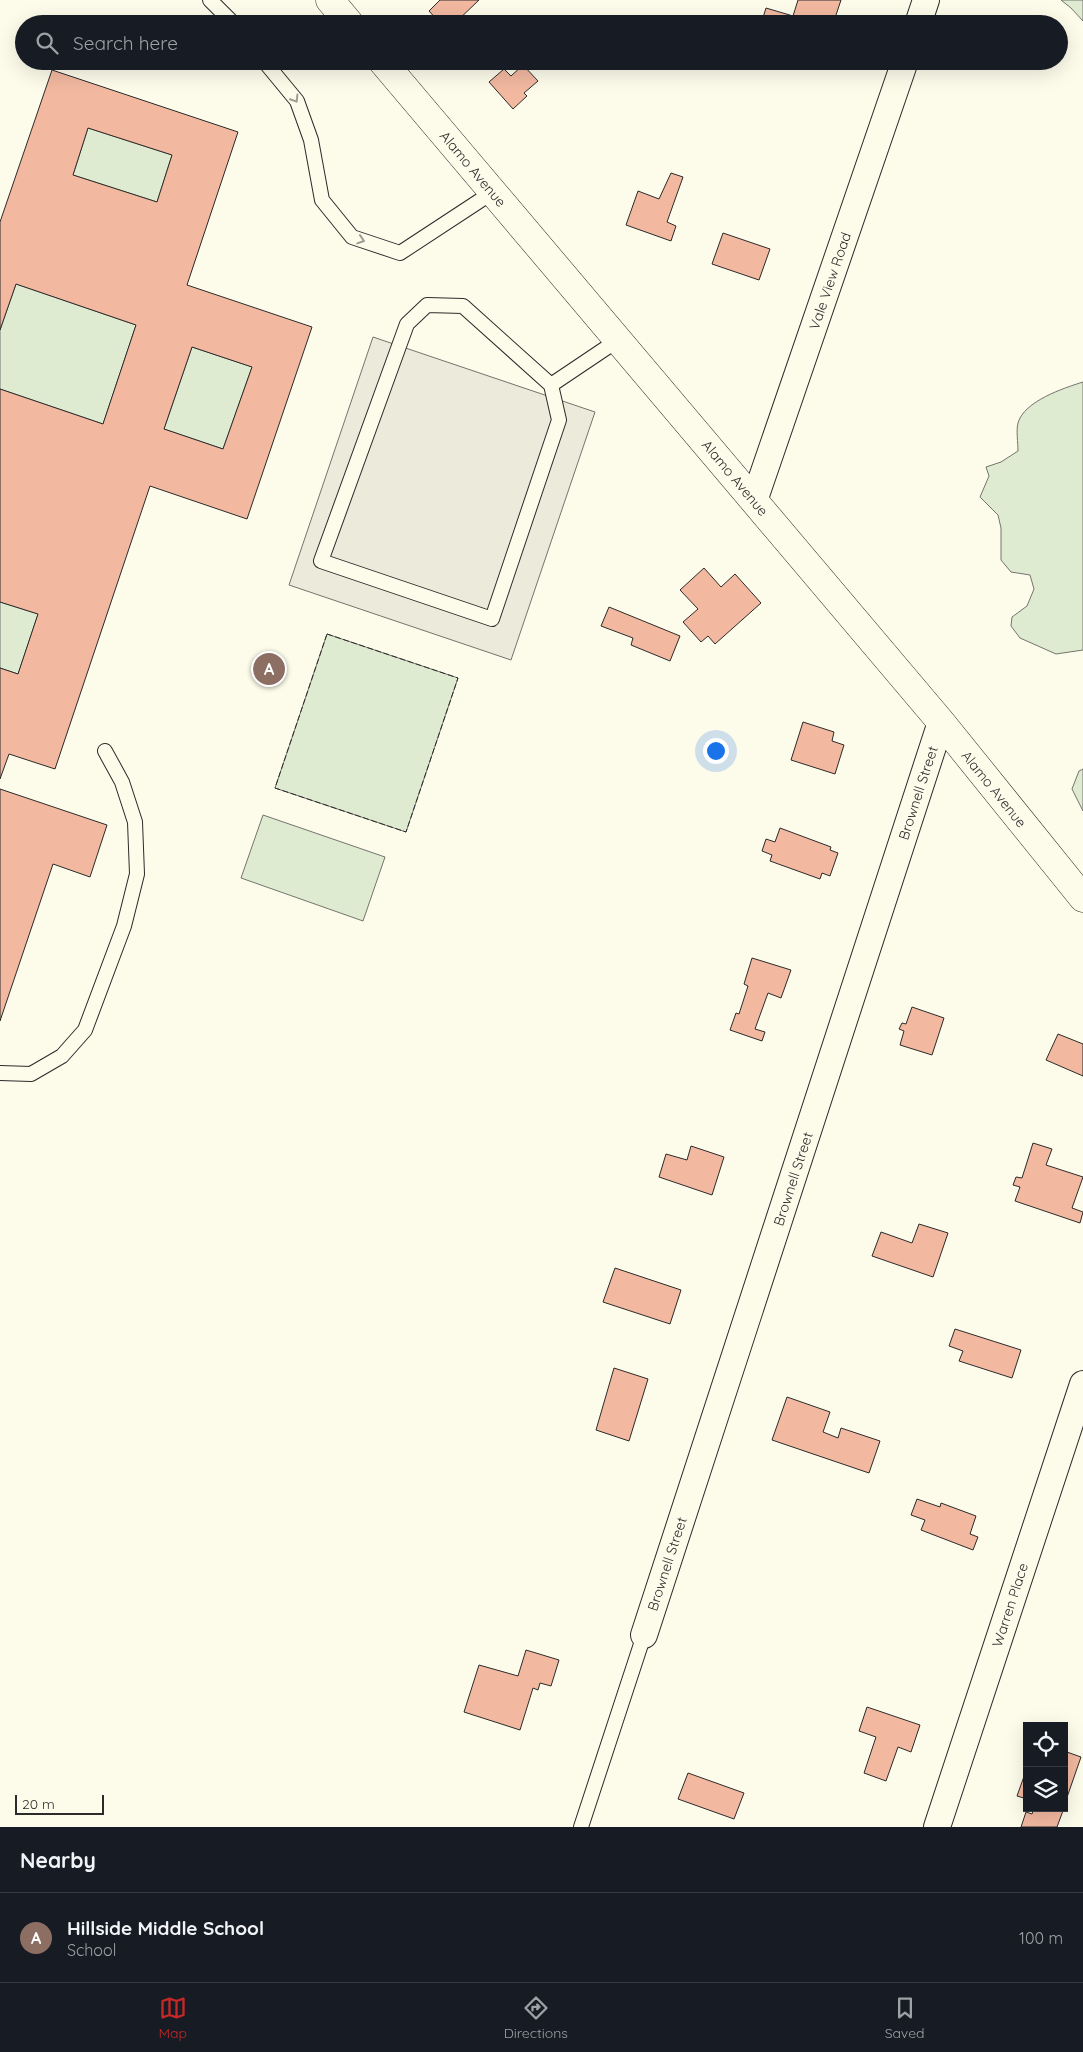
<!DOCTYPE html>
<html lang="en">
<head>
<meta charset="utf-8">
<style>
  body { margin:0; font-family:Quicksand,sans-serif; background:#242831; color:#f1f3f6 }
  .controls { position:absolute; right:15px; bottom:15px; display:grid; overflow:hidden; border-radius:0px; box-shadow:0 5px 20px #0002 }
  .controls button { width:45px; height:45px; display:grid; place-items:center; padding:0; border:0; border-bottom:1px solid #363941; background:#171b24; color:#f1f3f6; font:25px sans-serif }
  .scale { position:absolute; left:15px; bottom:12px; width:89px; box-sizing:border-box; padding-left:5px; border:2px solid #2b2b2b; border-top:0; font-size:14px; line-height:18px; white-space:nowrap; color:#2b2b2b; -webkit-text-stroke:4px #fdfbea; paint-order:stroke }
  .you { position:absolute; left:715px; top:750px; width:18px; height:18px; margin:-12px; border:4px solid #fff; border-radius:50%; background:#1a73e8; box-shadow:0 0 0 8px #1a73e833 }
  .badge { display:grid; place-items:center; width:32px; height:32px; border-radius:50%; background:#c62828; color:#fff; font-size:16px; font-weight:700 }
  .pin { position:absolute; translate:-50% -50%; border:2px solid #fff; box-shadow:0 1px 5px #0006 }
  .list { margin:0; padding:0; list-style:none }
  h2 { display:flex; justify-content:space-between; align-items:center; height:65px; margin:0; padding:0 20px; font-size:21px }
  h2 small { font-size:16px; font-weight:400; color:#9ea1a6 }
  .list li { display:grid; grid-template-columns:32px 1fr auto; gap:15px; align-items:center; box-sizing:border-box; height:90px; padding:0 20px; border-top:1px solid #363941 }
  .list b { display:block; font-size:19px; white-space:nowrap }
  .list p { margin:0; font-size:16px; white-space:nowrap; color:#9ea1a6 }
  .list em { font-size:16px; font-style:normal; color:#9ea1a6 }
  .icon { flex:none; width:28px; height:28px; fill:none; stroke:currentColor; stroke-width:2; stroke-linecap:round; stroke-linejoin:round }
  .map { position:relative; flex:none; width:1083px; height:1827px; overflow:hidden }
  .search { position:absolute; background:#171b24; box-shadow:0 5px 20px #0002; left:15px; right:15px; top:15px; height:55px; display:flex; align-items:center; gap:12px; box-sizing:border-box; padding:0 18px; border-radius:28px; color:#9ea1a6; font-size:19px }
  .sheet { height:155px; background:#171b24 }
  nav { display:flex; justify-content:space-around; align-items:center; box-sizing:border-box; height:70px; border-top:1px solid #363941; background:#171b24; font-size:14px; color:#9ea1a6 }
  nav a { display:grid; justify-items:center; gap:2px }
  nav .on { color:#c62828 }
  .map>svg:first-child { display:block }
  .green { fill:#deebd1; stroke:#74746e }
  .parking { fill:#eceadb; stroke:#74746e }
  .building { fill:#f2b8a0; stroke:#2b2b2b; fill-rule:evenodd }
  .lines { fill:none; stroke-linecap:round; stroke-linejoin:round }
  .service-casing { stroke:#2b2b2b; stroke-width:16 }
  .minor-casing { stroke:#2b2b2b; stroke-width:28 }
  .tertiary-casing { stroke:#2b2b2b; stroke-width:29 }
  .service { stroke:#fdfbea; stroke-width:14 }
  .minor { stroke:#fdfbea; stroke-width:26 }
  .tertiary { stroke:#fdfbea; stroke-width:28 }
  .fence { stroke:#2b2b2b; stroke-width:1; stroke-dasharray:6 2.5; stroke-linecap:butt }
  .oneway { stroke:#9e9d94 }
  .labels { text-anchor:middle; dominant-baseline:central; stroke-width:4; stroke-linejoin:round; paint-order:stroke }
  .street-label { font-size:14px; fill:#2b2b2b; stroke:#fdfbea }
</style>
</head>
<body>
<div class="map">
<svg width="1083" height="1827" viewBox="0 0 1083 1827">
  <rect width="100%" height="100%" fill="#fdfbea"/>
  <path class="green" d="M1061,0H1083V21L1071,8Z
    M88,128L172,155L157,202L73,175Z
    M16,284L136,325L103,424L0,389V330Z
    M192,347L252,367L223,449L164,429Z
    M1083,382V650L1056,654L1020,638L1011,626L1012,617L1027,606L1034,589L1030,575L1011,572L1001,560V528L998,515L980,497L989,476L986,467L1001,462L1018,451C1018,443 1016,430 1018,423C1024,401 1064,388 1083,382Z
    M0,602L38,614L18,674L0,668Z
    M327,634L458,678L406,832L275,788Z
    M1083,769V811L1072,789L1079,771Z
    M263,815L385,857L363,921L241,878Z"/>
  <path class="parking" d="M373,337L595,412L511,660L289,585Z"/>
  <path class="building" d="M440,0H479L454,24H441L429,11Z
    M798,0H841L833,24L818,20L817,24H761L766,8L793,16Z
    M523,65L538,81L524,93L527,96L513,109L489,82L504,69L511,76Z
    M52,70L238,132L187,285L312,327L247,519L150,486L55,769L9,754L0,779V668L18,674L38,614L0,602V389L103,424L136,325L16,284L0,330V222ZM88,128L172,155L157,202L73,175ZM192,347L252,367L223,449L164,429Z
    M671,173L683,177L667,222L676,226L671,241L626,225L638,191L659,199Z
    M723,233L770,249L759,280L712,264Z
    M704,568L721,587L735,574L761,603L715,644L708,636L701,642L683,622L698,609L680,590Z
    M609,607L680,636L670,661L631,645L633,638L601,626Z
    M803,722L834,732L832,741L844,745L835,774L791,760Z
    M0,789L107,825L90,877L53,864L0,1021Z
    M780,828L831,847L830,850L838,853L830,876L822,873L820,879L770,861L772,855L762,851L766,839L775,842Z
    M752,958L791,970L781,998L768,993L755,1029L765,1032L762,1041L730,1030L736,1013L739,1014L748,986L744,984Z
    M912,1007L944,1018L932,1055L900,1045L904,1031L899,1029L902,1023L906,1024Z
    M1058,1034L1083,1044V1076L1046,1060Z
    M1033,1143L1052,1149L1046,1165L1083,1177L1072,1208L1083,1212L1080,1223L1015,1201L1020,1187L1013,1185L1016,1177L1022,1178Z
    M691,1146L724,1157L712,1195L659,1177L666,1154L687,1160Z
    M919,1224L948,1233L933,1277L872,1256L881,1232L912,1243Z
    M615,1268L681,1290L670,1324L603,1302Z
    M955,1329L1021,1350L1012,1378L959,1361L963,1351L949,1346Z
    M614,1368L648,1379L629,1441L596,1430Z
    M787,1397L830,1412L823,1432L838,1438L841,1428L880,1441L869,1473L772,1440Z
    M917,1499L940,1507L941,1503L976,1516L970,1534L978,1537L973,1550L921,1530L925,1520L911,1515Z
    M526,1650L559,1660L551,1686L540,1683L538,1690L533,1688L520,1730L464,1712L479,1665L518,1676Z
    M867,1707L920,1725L911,1752L898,1747L886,1781L864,1773L876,1737L859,1731Z
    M1064,1751L1081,1757L1064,1806Z
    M1027,1768V1799L1017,1796Z
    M688,1773L744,1793L734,1819L678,1799Z
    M1034,1808H1064L1057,1827H1021L1026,1812L1032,1814Z"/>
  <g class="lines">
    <g class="service-casing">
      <path id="service" d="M210,0L234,24
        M264,61L297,101L311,140L322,200L352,237L400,253L493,192
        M551,385L463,306L427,305L407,324L321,561L492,619L559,420L551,385L618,340
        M0,1073L31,1074L62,1056L85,1030L124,926L137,874L135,822L122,782L105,751
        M581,1827L644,1635"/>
    </g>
    <g class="minor-casing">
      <path id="minor" d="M918,24L926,0
        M754,501L905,61
        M644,1635L941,722
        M937,1827L1083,1384"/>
    </g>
    <g class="tertiary-casing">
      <path id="tertiary" d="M330,0L350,24
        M382,61L941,722L1083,898"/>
    </g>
    <use href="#service" class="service"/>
    <use href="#minor" class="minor"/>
    <use href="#tertiary" class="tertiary"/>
    <path class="fence" d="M327,634L458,678L406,832L275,788Z"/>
  </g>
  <defs><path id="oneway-chevron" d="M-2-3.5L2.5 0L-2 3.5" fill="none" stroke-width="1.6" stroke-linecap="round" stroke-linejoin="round" transform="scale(1.25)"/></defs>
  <g class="oneway">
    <use href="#oneway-chevron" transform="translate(295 99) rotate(58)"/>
    <use href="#oneway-chevron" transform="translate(361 240) rotate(18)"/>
  </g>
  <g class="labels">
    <g class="street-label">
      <text transform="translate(473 169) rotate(50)">Alamo Avenue</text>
      <text transform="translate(830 281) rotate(-71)">Vale View Road</text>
      <text transform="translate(735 478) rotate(50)">Alamo Avenue</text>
      <text transform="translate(994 789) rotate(51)">Alamo Avenue</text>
      <text transform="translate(918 793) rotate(-72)">Brownell Street</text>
      <text transform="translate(793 1179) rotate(-72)">Brownell Street</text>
      <text transform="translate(667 1564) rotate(-72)">Brownell Street</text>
      <text transform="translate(1010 1605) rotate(-72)">Warren Place</text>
    </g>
  </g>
</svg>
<div class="controls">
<button><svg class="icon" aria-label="locate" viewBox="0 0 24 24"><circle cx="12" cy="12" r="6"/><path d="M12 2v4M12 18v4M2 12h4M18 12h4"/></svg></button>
<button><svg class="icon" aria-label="layers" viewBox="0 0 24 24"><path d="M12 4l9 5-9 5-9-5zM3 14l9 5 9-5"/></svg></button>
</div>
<div class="scale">20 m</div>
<div class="you"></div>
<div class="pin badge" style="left:269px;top:669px;background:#8d6e63">A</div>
<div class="search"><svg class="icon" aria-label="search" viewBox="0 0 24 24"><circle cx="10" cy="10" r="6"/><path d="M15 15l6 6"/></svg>Search here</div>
</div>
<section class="sheet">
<h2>Nearby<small></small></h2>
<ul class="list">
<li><span class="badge" style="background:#8d6e63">A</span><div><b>Hillside Middle School</b><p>School</p></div><em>100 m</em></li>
</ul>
</section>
<nav>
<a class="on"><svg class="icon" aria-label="map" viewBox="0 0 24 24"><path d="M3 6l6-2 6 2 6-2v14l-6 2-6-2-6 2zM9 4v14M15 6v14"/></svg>Map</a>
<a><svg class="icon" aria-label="directions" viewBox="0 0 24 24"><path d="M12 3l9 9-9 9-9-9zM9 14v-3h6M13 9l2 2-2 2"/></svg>Directions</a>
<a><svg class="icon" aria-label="saved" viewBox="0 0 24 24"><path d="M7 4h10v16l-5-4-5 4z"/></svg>Saved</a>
</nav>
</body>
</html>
